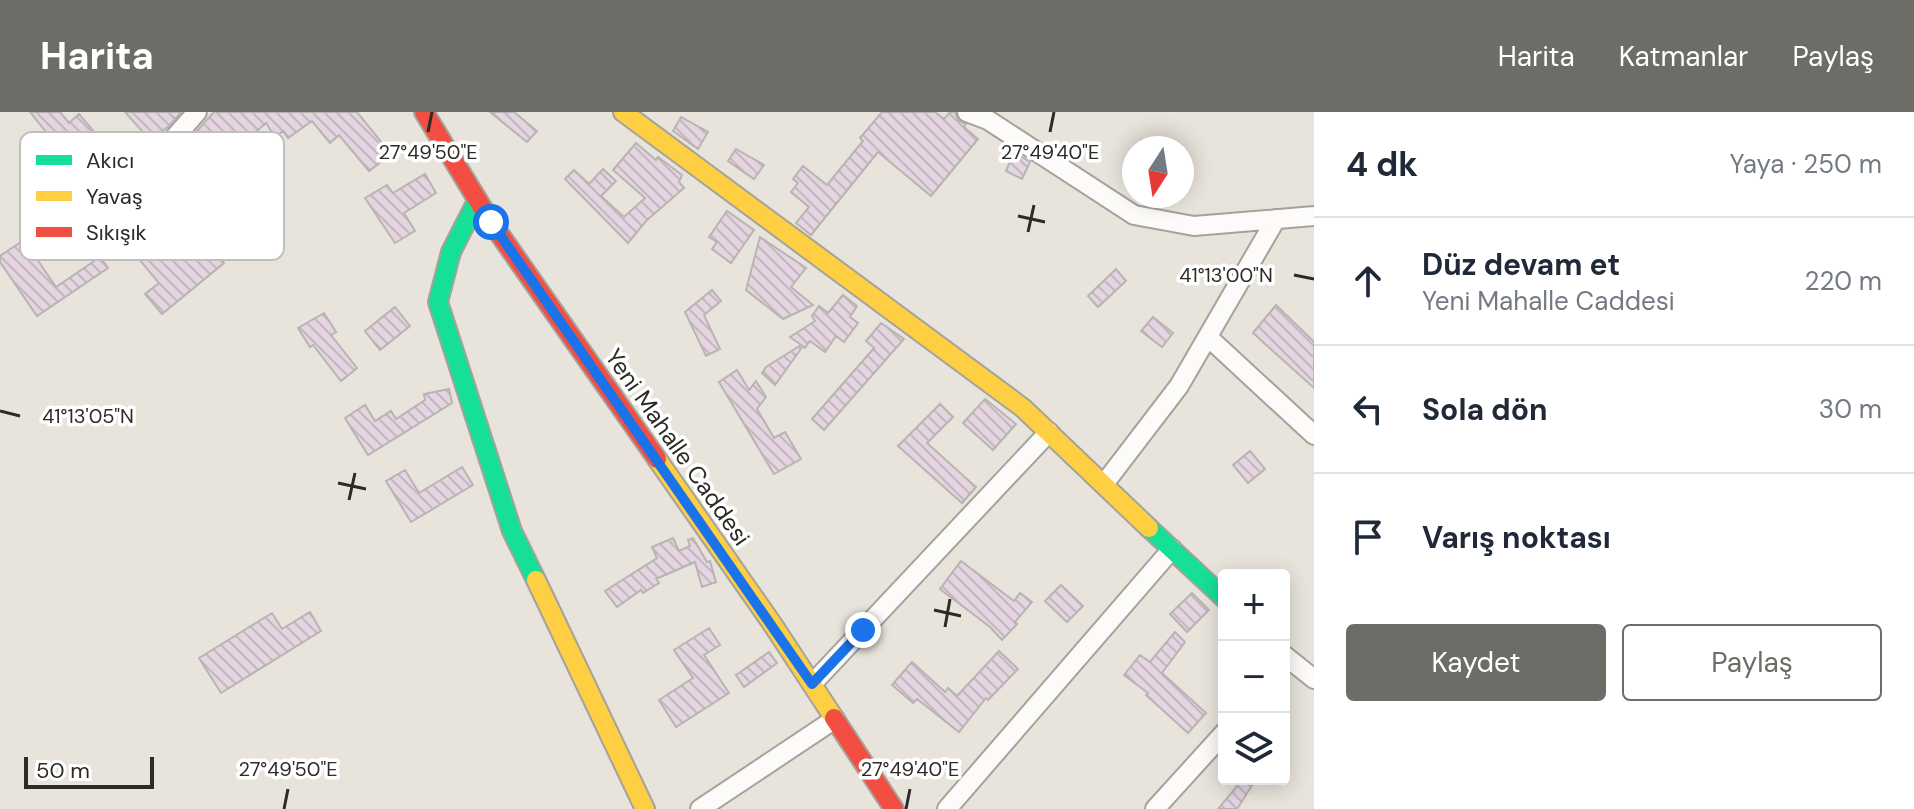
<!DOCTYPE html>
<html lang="tr">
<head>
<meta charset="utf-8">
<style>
  body { margin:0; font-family:"DM Sans",sans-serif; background:#f2f2f3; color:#1f2937 }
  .controls { position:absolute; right:24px; bottom:24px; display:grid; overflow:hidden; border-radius:8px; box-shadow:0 4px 20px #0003 }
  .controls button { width:72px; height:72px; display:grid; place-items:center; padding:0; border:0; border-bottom:2px solid #e0e1e3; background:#fff; color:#1f2937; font:40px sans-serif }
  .compass { position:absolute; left:1122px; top:24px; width:72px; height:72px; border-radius:50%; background:#fff; box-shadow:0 4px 20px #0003; rotate:192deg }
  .scale { position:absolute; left:24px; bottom:20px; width:130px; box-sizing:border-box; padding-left:8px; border:4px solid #2d2b26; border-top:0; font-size:22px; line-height:28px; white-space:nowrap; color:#2d2b26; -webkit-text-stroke:6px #fff; paint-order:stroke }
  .stop { position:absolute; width:24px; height:24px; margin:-18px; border:6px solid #1a73e8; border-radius:50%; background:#fff }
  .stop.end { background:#1a73e8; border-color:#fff; box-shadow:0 2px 8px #0008 }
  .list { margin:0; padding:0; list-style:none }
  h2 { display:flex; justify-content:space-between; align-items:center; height:104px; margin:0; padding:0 32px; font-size:34px }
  h2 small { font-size:26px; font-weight:400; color:#747a83 }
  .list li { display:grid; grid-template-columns:52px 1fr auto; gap:24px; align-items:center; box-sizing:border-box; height:128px; padding:0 32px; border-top:2px solid #e0e1e3 }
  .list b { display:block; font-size:30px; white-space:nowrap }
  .list p { margin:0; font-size:26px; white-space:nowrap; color:#747a83 }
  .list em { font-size:26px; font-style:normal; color:#747a83 }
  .actions { display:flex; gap:16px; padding:24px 32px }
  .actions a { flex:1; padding:18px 0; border:2px solid #6e6c66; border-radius:8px; text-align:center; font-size:28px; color:#6e6c66 }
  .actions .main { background:#6e6c66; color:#fff }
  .icon { flex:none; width:44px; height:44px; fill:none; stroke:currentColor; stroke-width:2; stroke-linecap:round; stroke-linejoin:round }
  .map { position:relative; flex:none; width:1314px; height:697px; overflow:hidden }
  header { display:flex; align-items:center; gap:48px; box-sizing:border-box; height:112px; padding:0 40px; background:#6e6c66; color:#fff }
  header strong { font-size:38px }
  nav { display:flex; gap:44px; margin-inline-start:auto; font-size:28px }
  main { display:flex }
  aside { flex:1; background:#fff }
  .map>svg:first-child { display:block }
  .building { fill:url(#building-back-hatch); stroke:#b8b4b2; stroke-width:2 }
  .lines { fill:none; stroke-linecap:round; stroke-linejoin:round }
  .street-casing { stroke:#a5a29c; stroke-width:22 }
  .fast-casing { stroke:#a5a29c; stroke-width:22 }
  .slow-casing { stroke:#a5a29c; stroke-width:22 }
  .jam-casing { stroke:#a5a29c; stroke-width:22 }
  .street { stroke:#fcfbfa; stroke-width:18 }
  .fast { stroke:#16e098; stroke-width:18 }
  .slow { stroke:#ffcf43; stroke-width:18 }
  .jam { stroke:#f24e42; stroke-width:18 }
  .route { stroke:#1a73e8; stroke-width:10 }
  .ticks { fill:none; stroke:#2d2b26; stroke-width:3 }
  .labels { text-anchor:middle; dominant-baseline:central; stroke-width:7; stroke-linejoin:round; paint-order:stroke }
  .street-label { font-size:24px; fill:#2d2b26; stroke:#fff }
  .key { fill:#fff; stroke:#c0bfbe; stroke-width:2 }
  .key-label { font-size:22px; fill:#2d2b26 }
  .ticks-label { font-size:20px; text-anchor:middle; fill:#2d2b26; stroke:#fff; stroke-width:7; stroke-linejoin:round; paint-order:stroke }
</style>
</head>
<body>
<header>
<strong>Harita</strong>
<nav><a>Harita</a><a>Katmanlar</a><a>Paylaş</a></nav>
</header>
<main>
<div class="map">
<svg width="1314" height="697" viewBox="0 0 1314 697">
  <defs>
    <pattern id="building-back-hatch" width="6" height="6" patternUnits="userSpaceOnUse" patternTransform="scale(2)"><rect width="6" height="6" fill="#e4d5e0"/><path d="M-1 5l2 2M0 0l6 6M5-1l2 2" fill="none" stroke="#c4b7c0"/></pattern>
  </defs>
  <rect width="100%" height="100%" fill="#e8e4dc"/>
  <path class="building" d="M30,0H60L69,11L79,2L112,41L119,35L128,46L122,55L85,90L90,96L80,110L63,101L86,70Z
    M125,0H181L168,15L150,28Z
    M214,0H357L391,42L369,59L339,23L330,31L312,9L288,26L283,19L275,25L266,11L243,31L235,22L196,55L203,65L186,77L201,93L187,106L224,151L162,202L145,182L159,171L138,146L150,137L138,122L162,102L157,96L180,78L162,53L186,36L184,33Z
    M490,0H514L537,19L527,30Z
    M882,0H935L944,7L950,0H955L958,8L966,12L964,15L978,27L931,84L878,40L811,123L796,111L809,95L791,80L798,71L793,67L803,54L827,73L863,29L860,26Z
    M681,5L708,20L698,37L673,19Z
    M636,31L656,48L658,45L682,63L679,70L684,76L646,109L628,131L565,67L574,58L589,72L603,57L616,69L601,84L624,105L645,86L613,58Z
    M736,37L764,53L754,67L728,49Z
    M1014,40L1030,50L1022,67L1006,59Z
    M425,62L436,81L404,101L415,119L395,131L365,86L387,73L393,81Z
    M727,99L754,118L731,151L712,137L717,130L709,125Z
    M760,125L806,156L791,175L813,193L783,207L746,178Z
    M24,128L56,175L100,145L108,156L37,204L0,150V144Z
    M1116,157L1126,169L1098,195L1088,184Z
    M712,178L721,189L704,203L720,237L706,244L685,200Z
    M843,183L857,194L850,205L858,211L844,230L836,224L825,240L810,229L805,236L803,234L775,273L762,261L766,255L801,233L790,225L815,209L812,204L819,194L828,201Z
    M1276,193L1314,230V276L1253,221Z
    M395,195L410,214L380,238L365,219Z
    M324,201L336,220L331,223L357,256L341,269L313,233L310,235L298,216Z
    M1153,205L1173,221L1162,235L1141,219Z
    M881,211L904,227L824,318L812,307L874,236L866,229Z
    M737,258L749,278L756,269L766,285L757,297L774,326L785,320L801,347L774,362L719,270Z
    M449,277L452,291L368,343L345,306L365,293L375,309L391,299L396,307L425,288L424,282Z
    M985,287L1016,312L993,338L963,311Z
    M940,292L953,305L927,331L976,375L962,391L898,334Z
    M1250,339L1265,357L1248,371L1233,353Z
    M462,355L473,373L411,410L386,369L405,358L419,381Z
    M673,426L679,439L690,434L688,428L693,426L707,450L710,449L716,470L702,475L695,450L656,467L659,471L643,481L641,478L617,495L605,479L657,446L652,435Z
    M961,449L1014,489L1020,481L1032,490L1015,510L1017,512L1002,528L990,515L940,477Z
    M1061,473L1083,494L1067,510L1045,489Z
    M1192,481L1209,498L1187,520L1170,502Z
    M310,500L321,519L221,581L199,546L272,501L282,517Z
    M709,516L720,533L704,543L729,581L676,615L659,588L693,566L674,538Z
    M1175,520L1185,530L1162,561L1206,601L1188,621L1146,583L1148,581L1124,563L1140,543L1150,550Z
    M999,539L1018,557L988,588L986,586L959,620L917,587L913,591L892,573L912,550L945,580L948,576L957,584Z
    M769,540L777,551L744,575L736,563Z
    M1243,667H1256L1237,697H1218Z"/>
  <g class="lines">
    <g class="street-casing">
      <path id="street" d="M967,0L988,8L1134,103L1194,114L1314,104
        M92,131L143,43L167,34L197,0
        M1208,225L1314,323
        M1104,372L1179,274L1276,107
        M1284,543L1314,567
        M812,572L1049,320
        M700,697L835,607
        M947,697L1172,437
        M1155,697L1224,621"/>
    </g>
    <g class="fast-casing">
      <path id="fast" d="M477,89L451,140L438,190L512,419L536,468
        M1149,416L1224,486"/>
    </g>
    <g class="slow-casing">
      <path id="slow" d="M623,0L1023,296L1149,416
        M657,347L773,513L834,606
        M536,468L645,697"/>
    </g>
    <g class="jam-casing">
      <path id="jam" d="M424,0L491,110L657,347
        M834,606L894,697"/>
    </g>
    <use href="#street" class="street"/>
    <use href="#fast" class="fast"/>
    <use href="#slow" class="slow"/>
    <use href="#jam" class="jam"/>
  </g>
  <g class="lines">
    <path class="route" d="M491,110L812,572L863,518"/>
  </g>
  <path class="ticks" d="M428,20L432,0M1050,20L1054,0M1018,104L1045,110M1028,120L1034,93M1294,163L1314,167M0,299L20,304M338,371L366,377M349,388L355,361M934,498L961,504M945,515L950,487M284,697L288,677M906,697L910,677"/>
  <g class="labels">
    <g class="street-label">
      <text transform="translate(678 335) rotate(55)">Yeni Mahalle Caddesi</text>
    </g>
  </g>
  <rect x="20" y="20" width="264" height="128" rx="12" class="key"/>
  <rect x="36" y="43" width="36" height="10" fill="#16e098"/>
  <rect x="36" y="79" width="36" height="10" fill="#ffcf43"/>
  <rect x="36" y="115" width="36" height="10" fill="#f24e42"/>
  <g class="key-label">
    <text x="86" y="56">Akıcı</text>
    <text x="86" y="92">Yavaş</text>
    <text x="86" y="128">Sıkışık</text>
  </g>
  <g class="ticks-label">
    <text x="428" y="47">27°49'50"E</text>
    <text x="1050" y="47">27°49'40"E</text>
    <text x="1226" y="170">41°13'00"N</text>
    <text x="88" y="311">41°13'05"N</text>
    <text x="288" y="664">27°49'50"E</text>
    <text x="910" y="664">27°49'40"E</text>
  </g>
</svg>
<div class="controls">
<button>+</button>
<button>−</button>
<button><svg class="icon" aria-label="layers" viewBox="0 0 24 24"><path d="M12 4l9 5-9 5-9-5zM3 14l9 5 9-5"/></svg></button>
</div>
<svg class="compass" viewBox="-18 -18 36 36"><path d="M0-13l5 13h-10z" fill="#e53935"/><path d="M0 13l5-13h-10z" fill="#747a83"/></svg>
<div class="scale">50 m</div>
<div class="stop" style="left:491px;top:110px"></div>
<div class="stop end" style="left:863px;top:518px"></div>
</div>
<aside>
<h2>4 dk<small>Yaya · 250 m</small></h2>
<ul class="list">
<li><svg class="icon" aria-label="ahead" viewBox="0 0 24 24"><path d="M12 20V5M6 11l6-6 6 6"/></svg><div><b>Düz devam et</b><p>Yeni Mahalle Caddesi</p></div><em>220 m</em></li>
<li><svg class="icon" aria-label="left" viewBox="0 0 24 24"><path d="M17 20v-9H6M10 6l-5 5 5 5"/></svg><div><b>Sola dön</b></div><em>30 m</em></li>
<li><svg class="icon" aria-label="arrive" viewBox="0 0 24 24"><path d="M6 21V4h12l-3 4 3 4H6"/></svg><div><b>Varış noktası</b></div></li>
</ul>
<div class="actions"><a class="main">Kaydet</a><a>Paylaş</a></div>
</aside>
</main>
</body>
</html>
